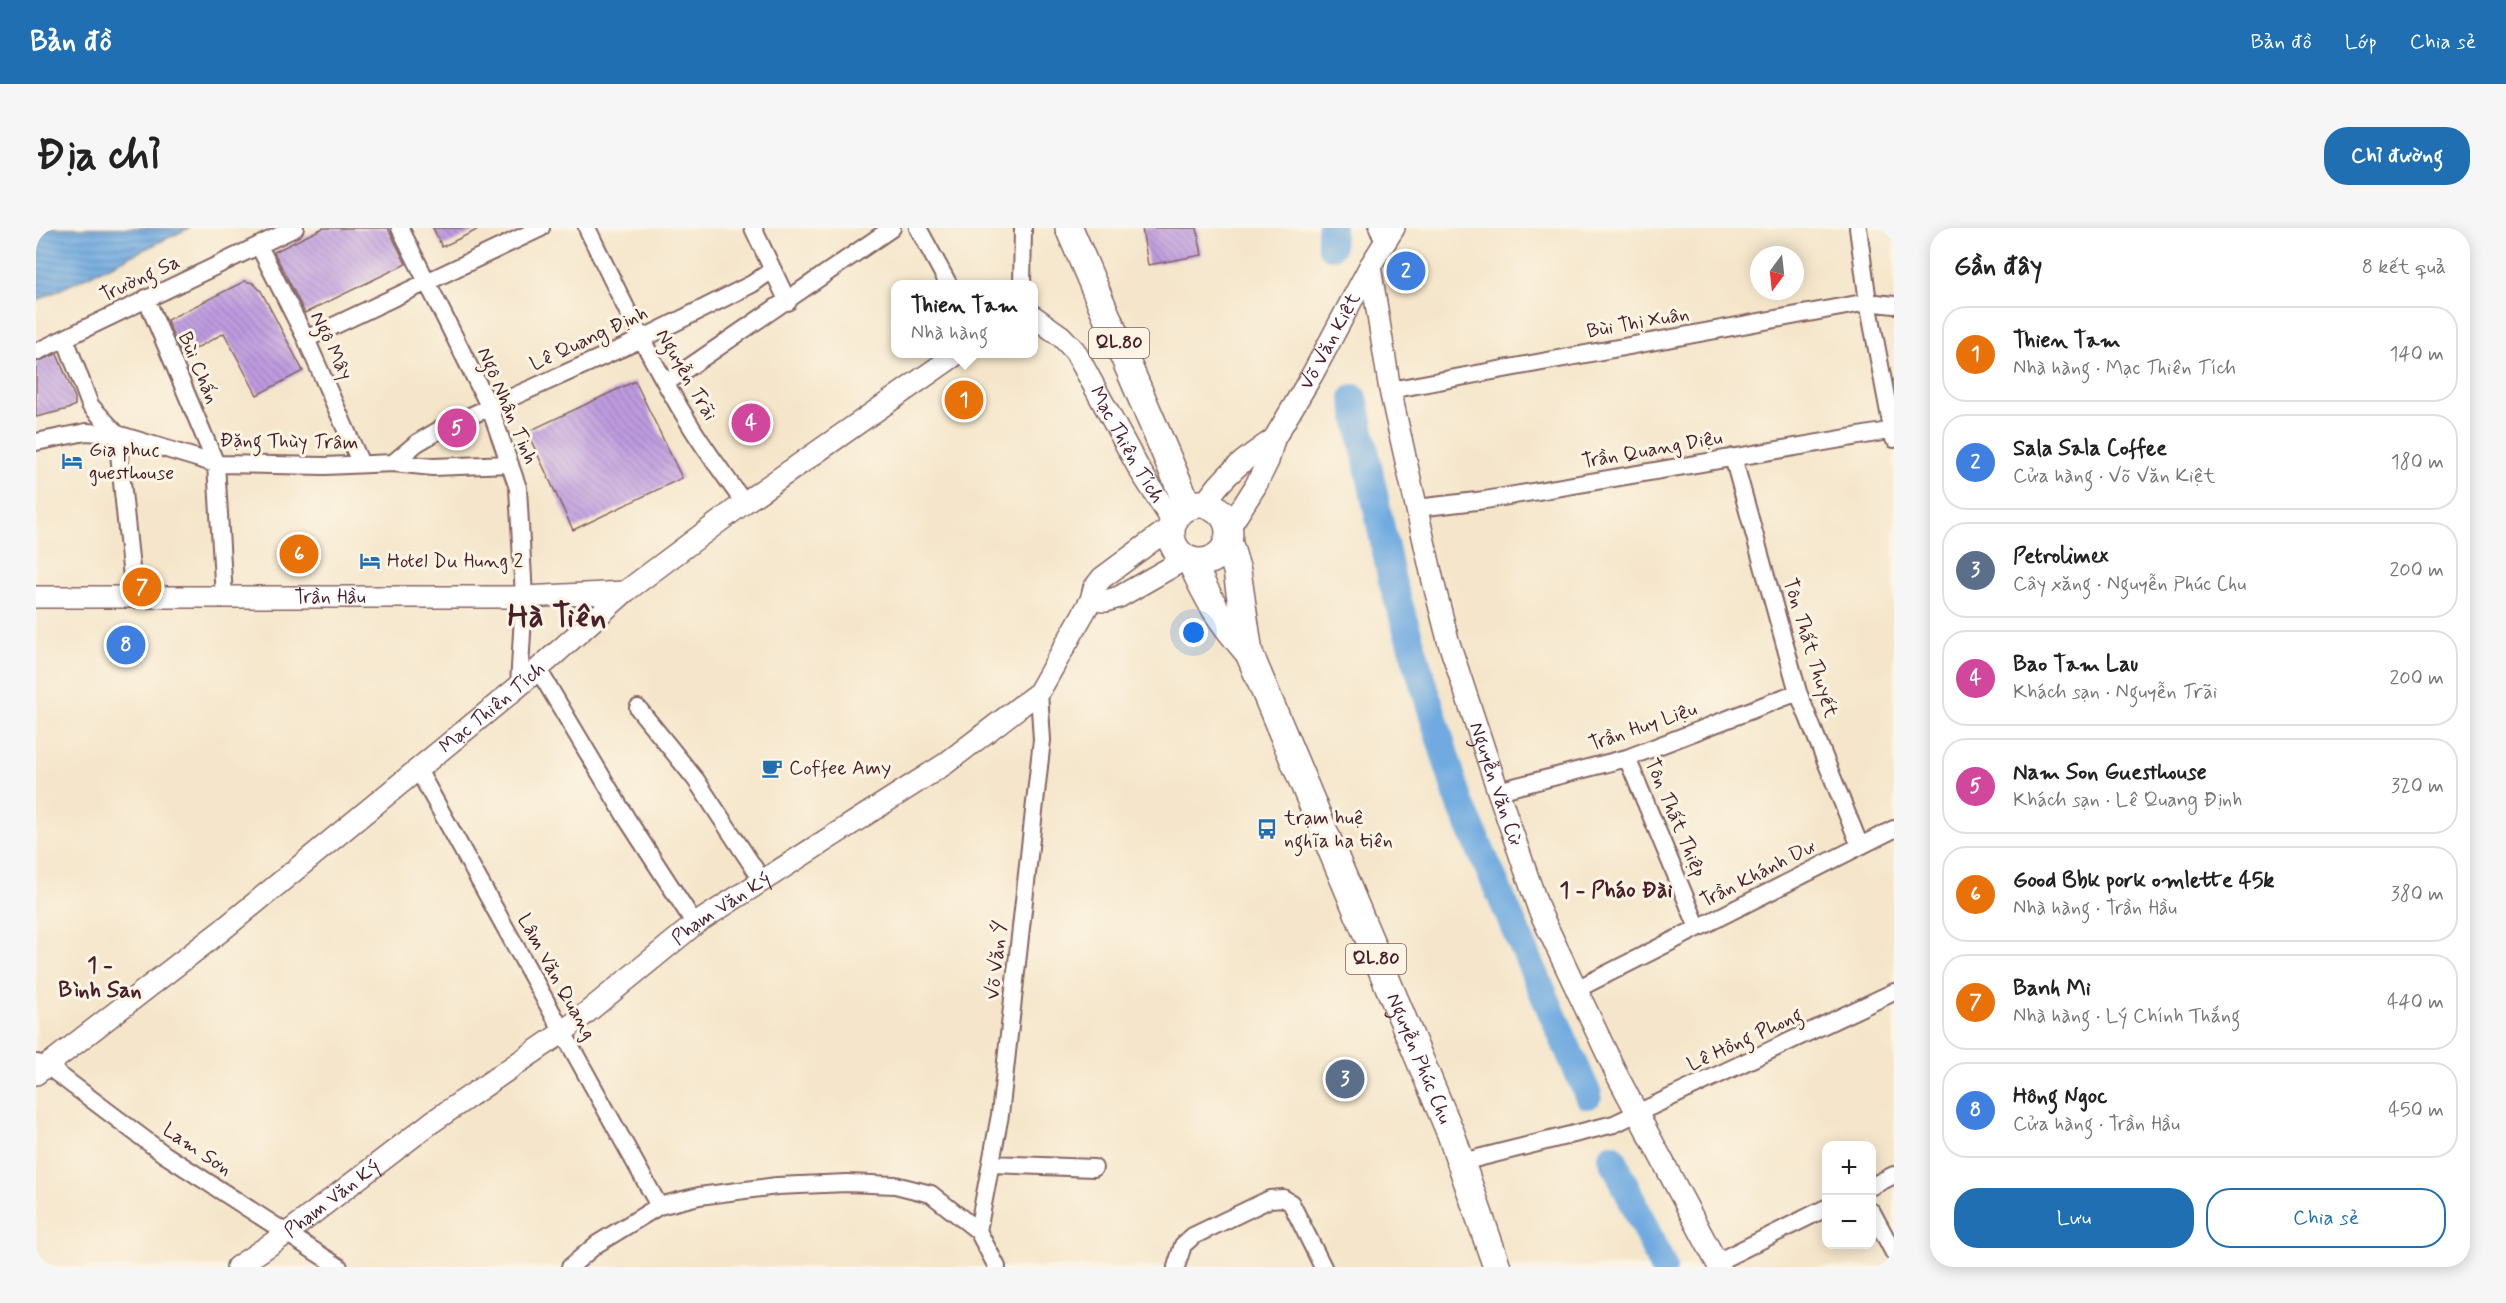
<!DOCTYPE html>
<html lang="vi">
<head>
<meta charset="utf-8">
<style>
  body { margin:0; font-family:Mynerve,sans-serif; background:#f6f6f6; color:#222 }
  .controls { position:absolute; right:18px; bottom:18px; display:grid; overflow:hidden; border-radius:12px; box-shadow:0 3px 15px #0003 }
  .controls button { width:54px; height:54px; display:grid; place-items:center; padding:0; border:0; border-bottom:2px solid #e0e0e0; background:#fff; color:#222; font:30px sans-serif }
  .compass { position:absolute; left:1714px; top:18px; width:54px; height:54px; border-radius:50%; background:#fff; box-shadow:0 3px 15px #0003; rotate:195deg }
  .you { position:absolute; left:1158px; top:405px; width:21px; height:21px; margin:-15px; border:4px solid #fff; border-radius:50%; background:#1a73e8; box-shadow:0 0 0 9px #1a73e833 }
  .badge { display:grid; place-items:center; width:39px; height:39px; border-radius:50%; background:#1f6fb2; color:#fff; font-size:20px; font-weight:700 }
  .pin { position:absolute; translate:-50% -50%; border:3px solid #fff; box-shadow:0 2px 6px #0006 }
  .popup { position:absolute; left:855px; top:52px; width:147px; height:78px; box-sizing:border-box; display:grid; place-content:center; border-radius:12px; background:#fff; filter:drop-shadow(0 2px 4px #0005); font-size:20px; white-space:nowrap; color:#767676 }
  .popup b { font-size:22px; color:#222 }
  .popup::after { content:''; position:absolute; left:50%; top:100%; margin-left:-12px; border:12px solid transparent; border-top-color:#fff }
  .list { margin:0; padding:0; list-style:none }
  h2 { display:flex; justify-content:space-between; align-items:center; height:78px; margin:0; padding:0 24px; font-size:26px }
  h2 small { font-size:20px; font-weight:400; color:#767676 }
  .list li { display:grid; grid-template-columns:39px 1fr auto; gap:18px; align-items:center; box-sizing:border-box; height:96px; margin:0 12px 12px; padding:0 12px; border:2px solid #e0e0e0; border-radius:24px }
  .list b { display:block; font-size:22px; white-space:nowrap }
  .list p { margin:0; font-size:20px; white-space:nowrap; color:#767676 }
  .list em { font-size:20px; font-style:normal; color:#767676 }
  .actions { display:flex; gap:12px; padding:18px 24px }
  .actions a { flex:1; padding:14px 0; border:2px solid #1f6fb2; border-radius:24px; text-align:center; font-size:21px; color:#1f6fb2 }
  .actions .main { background:#1f6fb2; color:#fff }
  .map { position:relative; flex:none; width:1858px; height:1039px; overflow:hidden; border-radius:24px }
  header { display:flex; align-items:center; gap:36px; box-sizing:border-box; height:84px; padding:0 30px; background:#1f6fb2; color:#fff }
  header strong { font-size:28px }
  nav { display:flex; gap:33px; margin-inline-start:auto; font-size:21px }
  .intro { display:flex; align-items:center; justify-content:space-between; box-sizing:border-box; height:144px; padding:0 36px }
  h1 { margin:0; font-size:42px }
  .button { padding:15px 27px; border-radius:24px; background:#1f6fb2; color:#fff; font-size:21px; font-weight:700 }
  main { display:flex; gap:36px; padding:0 36px }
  aside { flex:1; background:#fff; border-radius:24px; box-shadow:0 3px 15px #0003 }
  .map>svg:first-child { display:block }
  .water { fill:url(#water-rules); stroke:#5d6486; stroke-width:1.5 }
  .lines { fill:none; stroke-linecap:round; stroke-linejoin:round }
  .river { stroke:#70aae0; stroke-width:28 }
  .building { fill:url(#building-back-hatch) }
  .minor-casing { stroke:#866563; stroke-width:20 }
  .tertiary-casing { stroke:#866563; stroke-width:24 }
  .trunk-casing { stroke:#866563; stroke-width:30 }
  .minor { stroke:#fff; stroke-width:16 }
  .tertiary { stroke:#fff; stroke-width:21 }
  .trunk { stroke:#fff; stroke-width:27 }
  .labels { text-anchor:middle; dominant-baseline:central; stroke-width:6; stroke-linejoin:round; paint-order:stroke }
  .shield { fill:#fcf5e5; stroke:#7f5f63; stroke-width:1.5 }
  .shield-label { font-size:18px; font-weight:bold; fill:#4a1f2b }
  .street-label { font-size:20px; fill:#4a1f2b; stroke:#fcf5e5 }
  .poi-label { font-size:20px; fill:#4a1f2b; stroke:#fcf5e5; text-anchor:start }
  .quarter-label { font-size:22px; font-weight:bold; fill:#4a1f2b; stroke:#fcf5e5 }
  .town-label { font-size:32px; font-weight:bold; fill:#4a1f2b; stroke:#fcf5e5 }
</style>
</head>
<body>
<header>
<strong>Bản đồ</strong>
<nav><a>Bản đồ</a><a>Lớp</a><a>Chia sẻ</a></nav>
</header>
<div class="intro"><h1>Địa chỉ</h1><a class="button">Chỉ đường</a></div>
<main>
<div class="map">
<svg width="1858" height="1039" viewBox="0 0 1858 1039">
  <defs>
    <pattern id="water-rules" width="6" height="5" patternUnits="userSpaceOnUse" patternTransform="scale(1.5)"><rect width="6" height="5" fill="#70aae0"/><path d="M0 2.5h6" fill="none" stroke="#5e8ab6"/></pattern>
    <pattern id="building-back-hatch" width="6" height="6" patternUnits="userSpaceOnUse" patternTransform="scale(1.5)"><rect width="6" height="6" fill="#be9be0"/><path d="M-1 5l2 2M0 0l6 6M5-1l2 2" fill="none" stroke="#9c7eb6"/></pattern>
  </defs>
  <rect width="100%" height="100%" fill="#fcf5e5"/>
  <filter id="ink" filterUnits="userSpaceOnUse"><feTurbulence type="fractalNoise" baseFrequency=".0167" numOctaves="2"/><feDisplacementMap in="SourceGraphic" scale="12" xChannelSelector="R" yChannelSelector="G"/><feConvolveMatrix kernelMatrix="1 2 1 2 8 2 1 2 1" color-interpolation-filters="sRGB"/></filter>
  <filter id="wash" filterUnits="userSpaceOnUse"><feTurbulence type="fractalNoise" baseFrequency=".008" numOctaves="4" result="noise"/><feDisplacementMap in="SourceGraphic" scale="24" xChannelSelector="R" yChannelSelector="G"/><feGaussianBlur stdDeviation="1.35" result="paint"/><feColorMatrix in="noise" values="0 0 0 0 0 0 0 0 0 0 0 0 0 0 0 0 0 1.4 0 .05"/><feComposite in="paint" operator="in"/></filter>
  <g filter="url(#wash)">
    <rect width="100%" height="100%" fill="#f5e6cb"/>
    <path class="water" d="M0,0H153L0,73Z"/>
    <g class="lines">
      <path class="river" d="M1295,18V0
        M1318,170L1356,353L1423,573L1552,867
        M1576,929L1627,1039"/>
    </g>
    <g id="blocks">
      <path class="building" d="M287,0H352L370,36L269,85L238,24Z
        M397,0H445L406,19Z
        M1106,0H1161L1166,27L1112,37Z
        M209,53L217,55L225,63L267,143L221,167L188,105L146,128L131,92Z
        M21,126L39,170V177L32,181L0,189V134Z
        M599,153L646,250L537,302L491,204Z"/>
    </g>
  </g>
  <g filter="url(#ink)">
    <use href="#blocks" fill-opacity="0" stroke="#866563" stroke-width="1.5"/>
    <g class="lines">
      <g class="minor-casing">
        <path id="minor" d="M364,0L454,180L482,260L488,369L483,458
          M551,0C584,68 616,136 656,200C672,226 691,250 708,275
          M717,0L752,74
          M882,0L913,57
          M1342,0L1348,14
          M1822,0L1832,74L1858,211
          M223,18L270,111L325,236
          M986,57L987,0
          M110,70L180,236L188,369
          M29,110L54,177L81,206L98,369
          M270,111L505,0
          M0,124L259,0
          M630,155L856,0
          M1354,162L1832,74L1858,77
          M0,214L50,204L81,206L180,236L289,238L357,235L397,239L474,236
          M1697,229L1762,464L1824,618
          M357,235L381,215L405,201L606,111L716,56L736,42
          M1381,280L1449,272L1858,202
          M502,441L591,591L659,696
          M602,480L660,552L726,652
          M1591,530L1662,700
          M381,540L623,978
          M1462,563L1591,530L1762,464
          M1541,761L1858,601
          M1,835L10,837L128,926L303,1039
          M1426,934L1578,896L1858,764
          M955,936L1058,940
          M1836,958L1858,947
          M1836,984L1858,1025
          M942,1003L964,887L1006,512L1003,464
          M1681,1034L1790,980
          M534,1039L561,1016L623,978L663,968L741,958L811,955L859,957L895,966L942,1003L961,1039
          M1140,1039L1147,1017L1157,1008L1234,971L1247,970L1255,975L1287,1039"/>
      </g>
      <g class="tertiary-casing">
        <g id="tertiary">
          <path id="s1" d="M1334,38L1354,162L1397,353L1412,412L1462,563L1503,682L1582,849L1683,1039"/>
          <path id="s2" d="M997,88L1025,108L1039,123L1103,241L1137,294"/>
          <path d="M1169,276C1186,248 1211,229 1238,211"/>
          <path id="s3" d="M1193,300L1219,259L1232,233L1238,211L1276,147L1334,38L1358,0"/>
          <path id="s4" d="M0,369H488L589,364"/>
          <path d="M1055,372L1070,373L1083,369L1151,330"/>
          <path id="s5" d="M0,846L185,703L483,458L589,364L708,275L921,126"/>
          <path id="s6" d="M201,1039L250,1006L396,894L527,804L659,696L909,536L1003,464L1055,372L1058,360L1066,350L1136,298"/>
        </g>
      </g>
      <g class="trunk-casing">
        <g id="trunk">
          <path d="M1033,0L1152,278"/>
          <circle cx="1164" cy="305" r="29"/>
          <path id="s7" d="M1192,313L1201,343L1213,425L1415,906L1461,1039"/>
          <path d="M1155,333C1172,372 1185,393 1213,425"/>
        </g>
      </g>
      <use href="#minor" class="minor"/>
      <use href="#tertiary" class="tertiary"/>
      <use href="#trunk" class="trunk"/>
    </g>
  </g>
  <defs>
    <g id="hotel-bare" transform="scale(1.62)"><path d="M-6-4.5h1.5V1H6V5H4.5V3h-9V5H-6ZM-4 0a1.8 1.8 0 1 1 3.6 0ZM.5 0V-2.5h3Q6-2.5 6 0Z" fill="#1f6fb2" stroke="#fcf5e5" stroke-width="2.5" paint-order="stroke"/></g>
    <g id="cafe-bare" transform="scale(1.62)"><path d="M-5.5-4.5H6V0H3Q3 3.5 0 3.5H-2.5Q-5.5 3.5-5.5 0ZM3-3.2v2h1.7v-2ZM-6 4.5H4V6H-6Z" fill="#1f6fb2" stroke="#fcf5e5" stroke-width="2.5" paint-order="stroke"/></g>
    <g id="bus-bare" transform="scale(1.62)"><path d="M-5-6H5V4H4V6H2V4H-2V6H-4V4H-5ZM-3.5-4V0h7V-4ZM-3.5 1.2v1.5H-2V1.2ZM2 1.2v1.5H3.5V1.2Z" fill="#1f6fb2" stroke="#fcf5e5" stroke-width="2.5" paint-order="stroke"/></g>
  </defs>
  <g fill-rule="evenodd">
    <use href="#hotel-bare" x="36" y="233"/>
    <use href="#hotel-bare" x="334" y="333"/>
    <use href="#cafe-bare" x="736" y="540"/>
    <use href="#bus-bare" x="1231" y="601"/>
  </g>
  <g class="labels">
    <g class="shield">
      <rect x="1053" y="100" width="60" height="30" rx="4.5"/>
      <rect x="1310" y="716" width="60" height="30" rx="4.5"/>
    </g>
    <g class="shield-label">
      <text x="1083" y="115">QL.80</text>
      <text x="1340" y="731">QL.80</text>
    </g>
    <g class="street-label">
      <text transform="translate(104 51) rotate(-25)">Trường Sa</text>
      <text transform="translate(1602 95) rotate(-10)">Bùi Thị Xuân</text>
      <text transform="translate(553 111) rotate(-25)">Lê Quang Định</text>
      <text stroke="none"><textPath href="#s3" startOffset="213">Võ Văn Kiệt</textPath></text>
      <text transform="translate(295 118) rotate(65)">Ngô Mây</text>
      <text transform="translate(162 140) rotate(67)">Bùi Chấn</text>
      <text transform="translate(650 147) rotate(60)">Nguyễn Trãi</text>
      <text transform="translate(471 178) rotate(67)">Ngô Nhân Tịnh</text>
      <text transform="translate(253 214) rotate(1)">Đặng Thùy Trâm</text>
      <text stroke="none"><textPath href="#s2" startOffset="162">Mạc Thiên Tích</textPath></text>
      <text transform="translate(1616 222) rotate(-10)">Trần Quang Diệu</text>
      <text stroke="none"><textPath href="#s4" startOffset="294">Trần Hầu</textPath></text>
      <text transform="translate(1774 420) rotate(73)">Tôn Thất Thuyết</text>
      <text stroke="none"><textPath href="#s5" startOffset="585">Mạc Thiên Tích</textPath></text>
      <text transform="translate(1607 499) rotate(-19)">Trần Huy Liệu</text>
      <text stroke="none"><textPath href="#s1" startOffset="534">Nguyễn Văn Cừ</textPath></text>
      <text transform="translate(1639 590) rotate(67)">Tôn Thất Thiệp</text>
      <text transform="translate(1722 646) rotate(-27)">Trần Khánh Dư</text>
      <text stroke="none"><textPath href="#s6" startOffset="603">Phạm Văn Ký</textPath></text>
      <text transform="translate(961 732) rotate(-84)">Võ Văn Ý</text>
      <text transform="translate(520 749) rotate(61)">Lâm Văn Quang</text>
      <text transform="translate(1709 812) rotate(-25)">Lê Hồng Phong</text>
      <text stroke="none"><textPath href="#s7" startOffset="554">Nguyễn Phúc Chu</textPath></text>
      <text transform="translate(161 922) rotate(34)">Lam Sơn</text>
      <text stroke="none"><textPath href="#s6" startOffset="117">Phạm Văn Ký</textPath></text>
    </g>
    <g class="poi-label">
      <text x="53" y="222">Gia phuc<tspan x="53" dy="23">guesthouse</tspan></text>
      <text x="351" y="333">Hotel Du Hung 2</text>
      <text x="753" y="540">Coffee Amy</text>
      <text x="1248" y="590">trạm huệ<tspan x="1248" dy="23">nghĩa ha tiên</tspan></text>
    </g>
    <g class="quarter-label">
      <text x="1580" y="663">1 - Pháo Đài</text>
      <text x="64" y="738">1 -<tspan x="64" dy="25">Bình San</tspan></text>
    </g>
    <g class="town-label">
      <text x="521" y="389">Hà Tiên</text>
    </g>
  </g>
</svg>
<div class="controls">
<button>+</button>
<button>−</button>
</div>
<svg class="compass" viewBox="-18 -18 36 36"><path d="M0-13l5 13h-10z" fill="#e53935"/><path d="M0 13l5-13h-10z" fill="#767676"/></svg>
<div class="you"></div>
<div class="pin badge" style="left:928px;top:172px;background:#e8710a">1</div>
<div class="popup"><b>Thien Tam</b>Nhà hàng</div>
<div class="pin badge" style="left:1370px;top:43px;background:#3f7fe0">2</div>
<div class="pin badge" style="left:1309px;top:851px;background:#5c6f8a">3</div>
<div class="pin badge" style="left:715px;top:195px;background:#d1479c">4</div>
<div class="pin badge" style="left:421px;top:200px;background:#d1479c">5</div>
<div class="pin badge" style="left:263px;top:326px;background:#e8710a">6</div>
<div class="pin badge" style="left:106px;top:359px;background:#e8710a">7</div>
<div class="pin badge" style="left:90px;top:417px;background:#3f7fe0">8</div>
</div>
<aside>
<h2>Gần đây<small>8 kết quả</small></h2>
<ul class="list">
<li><span class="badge" style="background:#e8710a">1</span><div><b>Thien Tam</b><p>Nhà hàng · Mạc Thiên Tích</p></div><em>140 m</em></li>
<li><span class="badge" style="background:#3f7fe0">2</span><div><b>Sala Sala Coffee</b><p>Cửa hàng · Võ Văn Kiệt</p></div><em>180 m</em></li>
<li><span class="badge" style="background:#5c6f8a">3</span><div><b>Petrolimex</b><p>Cây xăng · Nguyễn Phúc Chu</p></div><em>200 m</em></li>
<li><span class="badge" style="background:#d1479c">4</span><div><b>Bao Tam Lau</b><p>Khách sạn · Nguyễn Trãi</p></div><em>200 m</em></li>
<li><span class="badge" style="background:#d1479c">5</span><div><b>Nam Son Guesthouse</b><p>Khách sạn · Lê Quang Định</p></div><em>320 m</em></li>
<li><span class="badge" style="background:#e8710a">6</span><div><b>Good Bbk pork omlette 45k</b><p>Nhà hàng · Trần Hầu</p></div><em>380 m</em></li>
<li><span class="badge" style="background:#e8710a">7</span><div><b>Banh Mi</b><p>Nhà hàng · Lý Chính Thắng</p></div><em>440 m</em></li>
<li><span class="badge" style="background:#3f7fe0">8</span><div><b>Hông Ngoc</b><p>Cửa hàng · Trần Hầu</p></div><em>450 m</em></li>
</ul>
<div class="actions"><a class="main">Lưu</a><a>Chia sẻ</a></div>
</aside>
</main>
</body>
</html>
